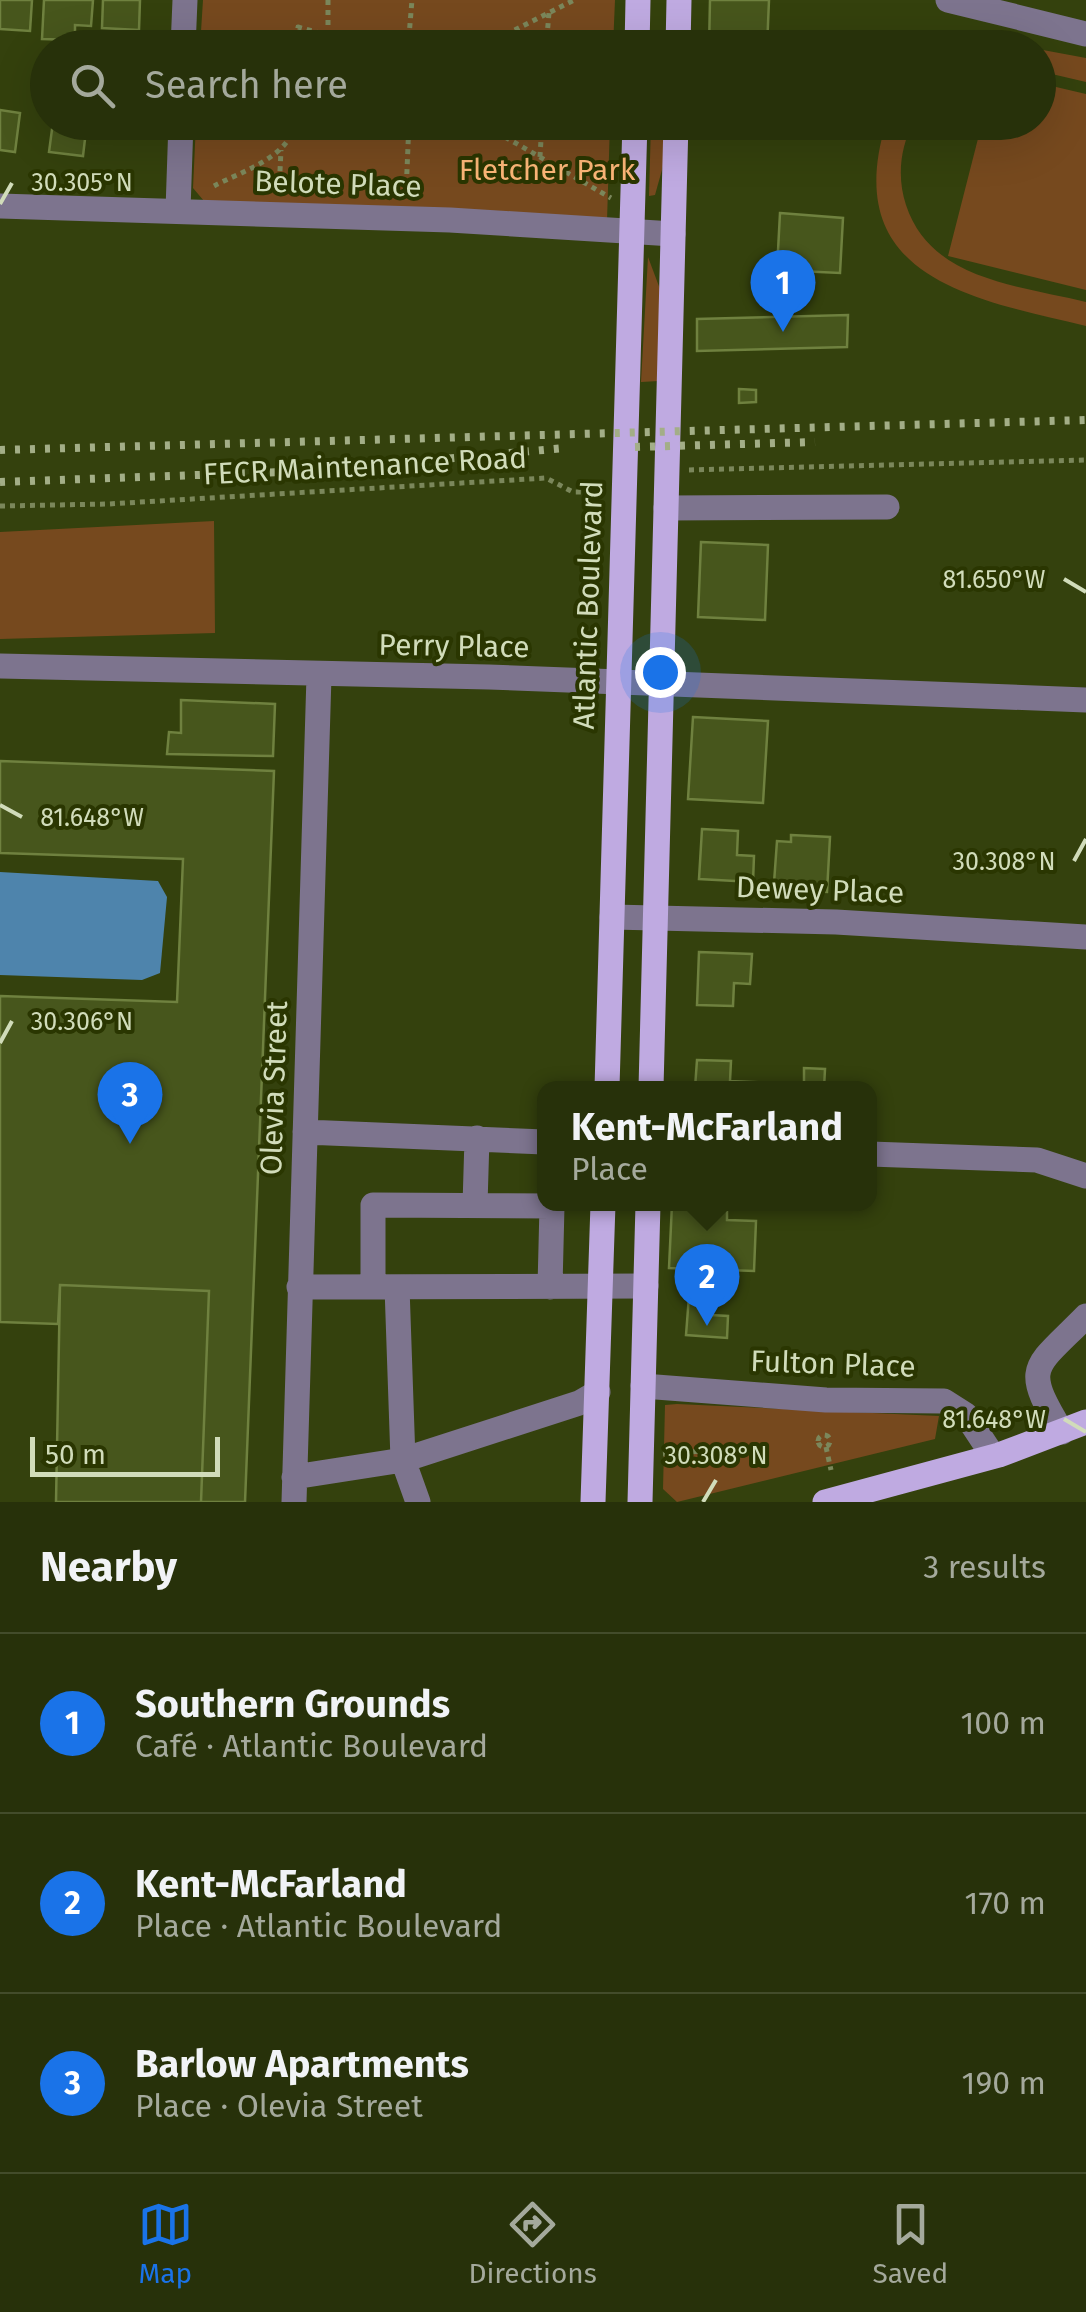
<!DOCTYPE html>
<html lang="en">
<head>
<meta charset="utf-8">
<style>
  body { margin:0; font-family:"Fira Sans",sans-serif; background:#2f3913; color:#f1f3f6 }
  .scale { position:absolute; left:30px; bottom:25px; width:190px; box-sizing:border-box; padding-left:10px; border:5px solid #d1dcba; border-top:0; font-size:28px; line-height:35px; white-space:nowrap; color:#d1dcba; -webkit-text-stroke:8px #2a3601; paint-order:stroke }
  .you { position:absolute; left:660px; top:672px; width:35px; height:35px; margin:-25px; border:8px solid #fff; border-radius:50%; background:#1a73e8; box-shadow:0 0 0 15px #1a73e833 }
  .badge { display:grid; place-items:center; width:65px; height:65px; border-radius:50%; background:#1a73e8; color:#fff; font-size:32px; font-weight:700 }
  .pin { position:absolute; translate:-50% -82px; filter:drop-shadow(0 2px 5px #0008) }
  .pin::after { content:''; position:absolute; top:52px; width:35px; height:30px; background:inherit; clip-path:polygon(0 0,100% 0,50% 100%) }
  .popup { position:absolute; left:537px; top:1081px; width:340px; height:130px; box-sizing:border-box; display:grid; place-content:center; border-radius:20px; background:#27310a; filter:drop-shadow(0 2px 8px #0005); font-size:32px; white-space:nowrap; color:#a4a99c }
  .popup b { font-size:38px; color:#f1f3f6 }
  .popup::after { content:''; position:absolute; left:50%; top:100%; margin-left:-20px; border:20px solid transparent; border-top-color:#27310a }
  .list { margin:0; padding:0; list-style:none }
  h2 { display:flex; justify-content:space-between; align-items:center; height:130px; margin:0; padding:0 40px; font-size:42px }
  h2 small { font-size:32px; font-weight:400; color:#a4a99c }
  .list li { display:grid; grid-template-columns:65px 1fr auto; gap:30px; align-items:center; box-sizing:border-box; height:180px; padding:0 40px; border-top:2px solid #434c2b }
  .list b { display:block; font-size:38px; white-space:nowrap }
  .list p { margin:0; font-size:32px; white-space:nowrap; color:#a4a99c }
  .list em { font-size:32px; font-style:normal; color:#a4a99c }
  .icon { flex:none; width:55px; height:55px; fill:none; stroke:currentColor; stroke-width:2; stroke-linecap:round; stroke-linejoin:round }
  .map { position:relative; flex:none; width:1086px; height:1502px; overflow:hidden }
  .search { position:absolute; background:#27310a; box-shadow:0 10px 40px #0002; left:30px; right:30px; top:30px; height:110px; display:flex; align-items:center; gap:25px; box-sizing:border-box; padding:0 35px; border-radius:55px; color:#a4a99c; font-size:38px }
  .sheet { height:670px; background:#27310a }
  nav { display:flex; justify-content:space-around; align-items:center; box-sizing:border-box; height:140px; border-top:2px solid #434c2b; background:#27310a; font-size:28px; color:#a4a99c }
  nav a { display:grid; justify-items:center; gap:5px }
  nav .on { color:#1a73e8 }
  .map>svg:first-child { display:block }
  .green { fill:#76491e }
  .water { fill:#4e84ac }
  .building { fill:#47561c; stroke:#6f813f; stroke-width:2.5 }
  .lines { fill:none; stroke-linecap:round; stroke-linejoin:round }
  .path { stroke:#7b875b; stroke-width:5; stroke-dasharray:5 5; stroke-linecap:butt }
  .minor { stroke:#7d748e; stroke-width:25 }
  .major { stroke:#bfaae1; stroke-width:25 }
  .rail { stroke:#a3ae87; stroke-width:8; stroke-dasharray:5 10; stroke-linecap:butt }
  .ticks { fill:none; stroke:#d1dcba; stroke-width:4 }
  .labels { text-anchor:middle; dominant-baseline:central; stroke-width:8; stroke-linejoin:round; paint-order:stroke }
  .park-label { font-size:30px; fill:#fcb677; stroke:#2a3601 }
  .street-label { font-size:30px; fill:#d1dcba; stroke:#2a3601 }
  .ticks-label { font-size:25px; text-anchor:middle; fill:#d1dcba; stroke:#2a3601; stroke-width:8; stroke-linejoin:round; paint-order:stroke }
</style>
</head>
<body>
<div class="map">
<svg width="1086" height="1502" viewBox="0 0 1086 1502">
  <rect width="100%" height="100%" fill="#34410d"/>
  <path class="green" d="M203,0H615L613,47H200Z
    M1005,43L1086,58V82L1039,71L1038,48L972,47Z
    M1039,83L1086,94V290L948,256L982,123L1038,122Z
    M196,123H610L607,221L204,201L193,188Z
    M651,123H665V159L655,195L649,196Z
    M886,123H913C900,148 897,178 906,205C931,281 1019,285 1086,302V326C973,299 839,278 886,123Z
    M648,257L660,289L659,381L641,382Z
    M214,521L215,633L0,639V532Z
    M665,1405L677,1404L939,1416L935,1439L677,1502L663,1489Z"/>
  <path class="water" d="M0,872L158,881L167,897L160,973L142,980L0,975Z"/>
  <path class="building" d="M0,0H32L30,31L0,29Z
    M44,0H93L91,26L75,25V40L42,39Z
    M103,0H140L139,30L102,28Z
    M710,0H769L767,48H709Z
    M0,110L20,113L15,152L0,150Z
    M53,122H87L83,156L49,152Z
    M245,122H262L260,136L244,133Z
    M707,122H786L785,133L707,131Z
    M780,213L843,218L840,273L777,270Z
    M848,315L847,347L697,351V319Z
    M739,389L756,390V402L739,403Z
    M701,542L768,545L765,620L698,617Z
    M181,700L275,704L273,756L167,754L169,732L181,733Z
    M693,717L768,721L763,803L688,799Z
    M0,761L274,771L245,1502H201L209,1291L60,1285L58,1324L0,1322V996L177,1002L183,859L0,853Z
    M702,829L738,831L737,855L754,856L753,882L699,879Z
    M791,835L830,837L827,892L789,890V884L774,883L777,841L791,842Z
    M699,952L752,954L750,984L734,983L733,1006L697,1005Z
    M697,1060L731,1061L730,1081L804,1084V1068L825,1069L824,1088H695Z
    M672,1204H727V1220L756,1221L754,1271L669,1268Z
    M60,1285L209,1291L201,1502H56Z
    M689,1296L713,1297L711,1315L728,1316L727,1338L686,1335Z"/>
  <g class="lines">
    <path class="path" d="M328,35V0
      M297,48L298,27L374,48
      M408,48L412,0
      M479,48L574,0
      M546,48L549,13
      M479,122L611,198
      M294,134L330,122
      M540,157L542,122
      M214,186C240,172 293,156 294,122
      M279,191L281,150
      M406,194L409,122
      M689,470L1086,460
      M0,506L108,504L546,478L573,492H601
      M818 1441a6 6 0 1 1 12 0a6 6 0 1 1-12 0Z
      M826,1447L831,1470
      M663,1454L740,1448"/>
    <path class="minor" d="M948,0L1086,34
      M183,48L185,0
      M0,206L450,220L673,234
      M178,210L181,122
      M666,508L887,507
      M0,666L489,677L1086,700
      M612,917L836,922L1086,937
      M305,1132L544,1142
      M870,1154L1037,1160L1086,1176
      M475,1205L477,1138
      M373,1286V1205L552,1206L550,1287
      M299,1287L646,1286
      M397,1287L403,1460L418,1502
      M643,1386L826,1400L944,1401L966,1415L993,1456
      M1062,1432C1021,1365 1034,1369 1086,1316
      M294,1477L403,1460L579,1403L598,1392
      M294,1502L319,676"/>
    <path class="major" d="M637,48L638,0
      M678,48L679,0
      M607,1088L635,122
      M651,1088L676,122
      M593,1502L603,1204
      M640,1502L648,1204
      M825,1502L999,1455L1086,1422"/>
    <path class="rail" d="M635,447L815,442
      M0,450L1086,420
      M0,482L311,471L565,448"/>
  </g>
  <path class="ticks" d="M0,204L12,183M1064,579L1086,592M0,805L22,817M1074,861L1086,839M0,1043L12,1021M1064,1419L1086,1432M703,1502L716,1480"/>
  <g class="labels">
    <g class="park-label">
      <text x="547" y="170">Fletcher Park</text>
    </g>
    <g class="street-label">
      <text transform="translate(338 184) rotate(2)">Belote Place</text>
      <text transform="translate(365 466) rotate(-3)">FECR Maintenance Road</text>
      <text transform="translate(588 605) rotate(-88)">Atlantic Boulevard</text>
      <text transform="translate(454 646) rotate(1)">Perry Place</text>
      <text transform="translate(820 890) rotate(2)">Dewey Place</text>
      <text transform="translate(274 1088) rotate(-88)">Olevia Street</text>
      <text transform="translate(833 1364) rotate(2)">Fulton Place</text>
    </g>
  </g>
  <g class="ticks-label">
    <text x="82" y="191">30.305°N</text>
    <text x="994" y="588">81.650°W</text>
    <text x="92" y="826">81.648°W</text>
    <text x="1004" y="870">30.308°N</text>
    <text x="82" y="1030">30.306°N</text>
    <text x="994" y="1428">81.648°W</text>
    <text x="716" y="1464">30.308°N</text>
  </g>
</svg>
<div class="scale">50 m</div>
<div class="you"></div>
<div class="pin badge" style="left:783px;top:332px">1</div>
<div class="pin badge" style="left:707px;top:1326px">2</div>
<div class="popup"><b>Kent-McFarland</b>Place</div>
<div class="pin badge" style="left:130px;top:1144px">3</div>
<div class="search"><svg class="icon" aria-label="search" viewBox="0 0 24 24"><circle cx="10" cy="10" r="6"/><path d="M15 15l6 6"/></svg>Search here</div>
</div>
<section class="sheet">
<h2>Nearby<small>3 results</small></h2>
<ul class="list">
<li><span class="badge">1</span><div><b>Southern Grounds</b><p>Café · Atlantic Boulevard</p></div><em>100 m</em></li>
<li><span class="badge">2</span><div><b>Kent-McFarland</b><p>Place · Atlantic Boulevard</p></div><em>170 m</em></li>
<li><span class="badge">3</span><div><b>Barlow Apartments</b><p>Place · Olevia Street</p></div><em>190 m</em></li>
</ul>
</section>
<nav>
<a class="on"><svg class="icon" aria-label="map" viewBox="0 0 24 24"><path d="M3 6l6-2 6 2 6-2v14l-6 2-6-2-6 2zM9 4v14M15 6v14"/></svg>Map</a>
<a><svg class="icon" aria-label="directions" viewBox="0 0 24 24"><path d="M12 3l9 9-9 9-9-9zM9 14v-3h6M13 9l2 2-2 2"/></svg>Directions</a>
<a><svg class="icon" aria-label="saved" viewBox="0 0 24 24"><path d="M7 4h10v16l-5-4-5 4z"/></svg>Saved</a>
</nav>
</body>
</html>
